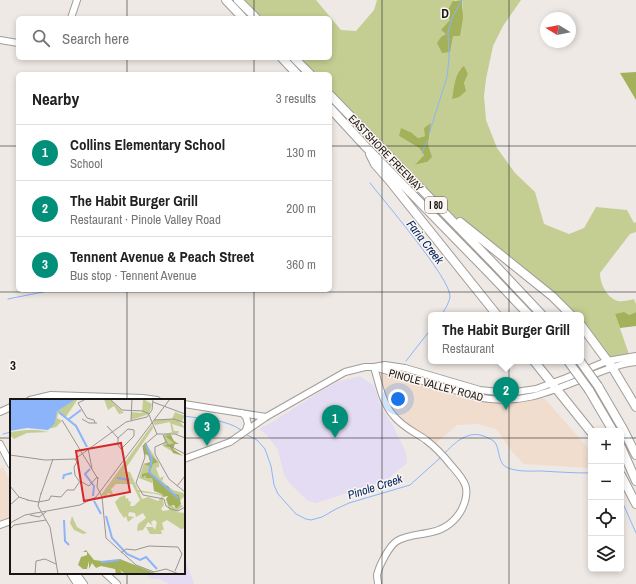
<!DOCTYPE html>
<html lang="en">
<head>
<meta charset="utf-8">
<style>
  body { margin:0; font-family:"Archivo Narrow",sans-serif; background:#f6f6f6; color:#222 }
  .controls { position:absolute; right:12px; bottom:12px; display:grid; overflow:hidden; border-radius:6px; box-shadow:0 2px 6px #0003 }
  .controls button { width:36px; height:36px; display:grid; place-items:center; padding:0; border:0; border-bottom:1px solid #e0e0e0; background:#fff; color:#222; font:20px sans-serif }
  .compass { position:absolute; left:540px; top:12px; width:36px; height:36px; border-radius:50%; background:#fff; box-shadow:0 2px 6px #0003; rotate:280deg }
  .you { position:absolute; left:398px; top:399px; width:14px; height:14px; margin:-10px; border:3px solid #fff; border-radius:50%; background:#1a73e8; box-shadow:0 0 0 6px #1a73e833 }
  .badge { display:grid; place-items:center; width:26px; height:26px; border-radius:50%; background:#018f79; color:#fff; font-size:13px; font-weight:700 }
  .pin { position:absolute; translate:-50% -33px; filter:drop-shadow(0 1px 2px #0008) }
  .pin::after { content:''; position:absolute; top:21px; width:14px; height:12px; background:inherit; clip-path:polygon(0 0,100% 0,50% 100%) }
  .popup { position:absolute; left:428px; top:312px; width:156px; height:52px; box-sizing:border-box; display:grid; place-content:center; border-radius:6px; background:#fff; filter:drop-shadow(0 1px 3px #0005); font-size:13px; white-space:nowrap; color:#767676 }
  .popup b { font-size:15px; color:#222 }
  .popup::after { content:''; position:absolute; left:50%; top:100%; margin-left:-8px; border:8px solid transparent; border-top-color:#fff }
  .list { margin:0; padding:0; list-style:none }
  h2 { display:flex; justify-content:space-between; align-items:center; height:52px; margin:0; padding:0 16px; font-size:17px }
  h2 small { font-size:13px; font-weight:400; color:#767676 }
  .list li { display:grid; grid-template-columns:26px 1fr auto; gap:12px; align-items:center; box-sizing:border-box; height:56px; padding:0 16px; border-top:1px solid #e0e0e0 }
  .list b { display:block; font-size:15px; white-space:nowrap }
  .list p { margin:0; font-size:13px; white-space:nowrap; color:#767676 }
  .list em { font-size:13px; font-style:normal; color:#767676 }
  .icon { flex:none; width:22px; height:22px; fill:none; stroke:currentColor; stroke-width:2; stroke-linecap:round; stroke-linejoin:round }
  .map { position:relative; flex:none; width:636px; height:584px; overflow:hidden }
  .search { position:absolute; background:#fff; box-shadow:0 2px 6px #0003; left:16px; top:16px; width:316px; height:44px; display:flex; align-items:center; gap:10px; box-sizing:border-box; padding:0 14px; border-radius:6px; color:#767676; font-size:15px }
  .panel { position:absolute; background:#fff; box-shadow:0 2px 6px #0003; left:16px; top:72px; width:316px; height:220px; border-radius:6px }
  .map>svg:first-child { display:block }
  .commercial { fill:#f0ddcd }
  .education { fill:#e4dcf2 }
  .green { fill:#c4ce92; fill-rule:evenodd }
  .forest { fill:#a4b15b }
  .lines { fill:none; stroke-linecap:round; stroke-linejoin:round }
  .stream { stroke:#8bb4fb; stroke-width:1 }
  .secondary-casing { stroke:#a29d99; stroke-width:8 }
  .primary-casing { stroke:#a29d99; stroke-width:8 }
  .highway-casing { stroke:#a29d99; stroke-width:10 }
  .secondary { stroke:#fff; stroke-width:6 }
  .primary { stroke:#fff; stroke-width:6 }
  .highway { stroke:#fff; stroke-width:8 }
  .highway-bridge-casing { stroke:#a29d99; stroke-width:10; stroke-linecap:butt }
  .highway-bridge { stroke:#fff; stroke-width:8 }
  .grid { fill:none; stroke:#181615; stroke-width:1; stroke-opacity:0.55 }
  .labels { text-anchor:middle; dominant-baseline:central; stroke-width:3; stroke-linejoin:round; paint-order:stroke }
  .shield { fill:#fcf6f2; stroke:#5c5957; stroke-width:1 }
  .shield-label { font-size:10px; font-weight:bold; fill:#181615 }
  .street-label { font-size:11px; fill:#181615; stroke:#fcf6f2 }
  .water-label { font-size:12px; font-style:italic; fill:#042562; stroke:#fcf6f2 }
  .inset-river { fill:none; stroke:#8bb4fb; stroke-width:2 }
  .inset-road { fill:none; stroke:#999592; stroke-width:1 }
  .view { fill:#d62828; fill-opacity:0.15; stroke:#d62828; stroke-width:2 }
  .inset-edge { fill:none; stroke:#181615; stroke-width:2 }
  .grid-label { font-size:13px; text-anchor:middle; font-weight:bold; fill:#181615; stroke:#fcf6f2; stroke-width:3; stroke-linejoin:round; paint-order:stroke }
</style>
</head>
<body>
<div class="map">
<svg width="636" height="584" viewBox="0 0 636 584">
  <rect width="100%" height="100%" fill="#efe9e5"/>
  <path class="commercial" d="M383,372L512,402L544,398L591,451V468L523,464L511,450L496,429L478,424L457,425L434,445L400,422L384,400L379,374Z
    M3,467L9,479H11V518L0,522V468Z"/>
  <path class="education" d="M360,376L374,386L382,409L393,425L406,453L407,462L405,465L393,474L388,480L316,503L308,501L290,484L284,475L278,450L267,435L259,429L274,421L324,389L337,382Z
    M184,556L194,584H169L160,579H151L148,577L146,573H184Z"/>
  <path class="green" d="M238,0H316L341,30L356,31L374,10L377,0H455L453,1L450,20L453,36H459L463,6L462,0H521L503,26L493,46L486,79L484,96L486,120L497,148L515,173L535,192L544,224L569,234L584,228L596,207L627,210L634,223L636,222V232L630,234L600,273C600,284 607,298 618,301C622,302 630,300 634,299L636,304V312L629,315L615,314L630,357L607,361L581,325V315H571L477,237L419,187L330,95V74H310L294,58H330V18H256ZM460,69L468,74L464,83L452,98L455,84ZM431,124L428,145L427,162L416,165L424,155L419,148L399,136L412,133L418,138L425,136Z"/>
  <path class="forest" d="M462,0L463,18L460,36H453L450,52L442,53L437,43L441,37L446,34L441,30L450,20L446,13L453,1Z
    M464,66L468,74L464,83L466,91L459,97L452,99C454,88 455,72 464,66Z
    M636,72V100L620,73Z
    M431,123L428,145L432,157L427,162L415,165L424,155L419,148L399,136L401,128L412,133L418,138L425,136L424,128Z
    M624,312L629,315L636,312V326L620,328L615,314Z"/>
  <g class="lines">
    <path class="stream" d="M429,134L447,77L449,59L448,32L452,18L462,0
      M422,153L427,141
      M370,183C384,201 450,278 450,296C450,301 445,310 441,315
      M8,299L53,290
      M406,361L431,329
      M184,416C202,419 226,419 241,430
      M3,434L11,432
      M247,435L257,440L265,449L271,466L274,485L278,494L296,514L306,519L311,520L322,517L336,509L349,503L410,485L440,458
      M444,454C455,442 469,429 486,437C490,439 494,440 496,444C500,452 498,464 508,468C519,472 530,471 542,471C558,472 574,473 591,473
      M621,499L636,533"/>
    <g class="secondary-casing">
      <path id="secondary" d="M71,18L77,0
        M0,40L18,43
        M374,367C379,384 382,402 393,415C402,427 415,432 426,440C435,447 443,455 450,464C464,480 472,487 462,509C455,522 445,529 432,532C420,535 407,535 397,541C389,546 379,566 377,575C377,578 378,581 378,584
        M374,367L482,398C528,405 554,389 595,374C608,369 621,363 636,362
        M30,400L51,395L143,398L157,400
        M184,404L266,417
        M0,412L11,407
        M242,413L246,417L248,424L246,430
        M184,459L230,442L266,417L345,372L365,367H374L385,365L405,368L480,390L508,393L536,389L566,378L607,361L636,356
        M0,525L11,521
        M105,573L117,584"/>
    </g>
    <g class="primary-casing">
      <path id="primary" d="M0,444L11,465
        M70,573L77,584
        M76,573L84,584"/>
    </g>
    <g class="highway-casing">
      <path id="highway" d="M226,0L243,18
        M238,0L256,18
        M282,58L297,74
        M294,58L310,74
        M330,95L495,265L542,315
        M330,108L365,146L489,273L529,315
        M370,154L375,164L389,180L497,315
        M460,222L552,296L571,315
        M581,325L612,367L636,407
        M534,361L591,432
        M598,386L623,429L636,455
        M589,390L613,431
        M621,447L636,481
        M621,475L636,504"/>
    </g>
    <use href="#secondary" class="secondary"/>
    <use href="#primary" class="primary"/>
    <use href="#highway" class="highway"/>
    <g class="highway-bridge-casing">
      <path id="highway-bridge" d="M568,361L589,390
        M580,361L598,386"/>
    </g>
    <use href="#highway-bridge" class="highway-bridge"/>
  </g>
  <path class="grid" d="M127,0V18M254,0V18M382,0V584M509,0V584M127,58V74M254,58V74M0,146H18M330,146H636M127,290V400M254,290V584M0,292H636M0,438H11M184,438H591M621,438H636M127,573V584"/>
  <g class="labels">
    <rect class="shield" x="425" y="197" width="22" height="16" rx="3"/>
    <g class="shield-label">
      <text x="436" y="205">I 80</text>
    </g>
    <g class="street-label">
      <text transform="translate(386 153) rotate(46)">EASTSHORE FREEWAY</text>
      <text transform="translate(436 385) rotate(15)">PINOLE VALLEY ROAD</text>
    </g>
    <g class="water-label">
      <text transform="translate(425 242) rotate(52)">Faria Creek</text>
      <text transform="translate(375 487) rotate(-18)">Pinole Creek</text>
    </g>
  </g>
  <g transform="translate(10 399)">
    <rect width="175" height="175" fill="#efe9e5"/>
    <path d="M55,0H68L55,19L48,14L47,19L52,22L46,28L34,31L43,9L49,12ZM94,0H100L114,14L109,15L104,7L98,11ZM133,0L142,5L139,15L121,21V13L132,14ZM165,13L175,17L172,22L175,24L169,22L175,29L162,25L164,32H169L168,35L161,34L160,38L165,43L161,52L152,46L155,43L153,36L162,33L160,23L145,26L143,24L145,21L162,20ZM142,26L143,29L114,72L120,73L128,91L152,95L154,106L151,110L153,112L159,111L156,100L166,110L168,105L173,107L166,113L175,114V129L171,130L157,121L152,124L154,131H151L152,135H140L136,128H143L145,131L147,123L144,121L141,123L143,127L138,123L133,131L127,132L128,125L136,119L133,114L126,118L125,114L119,113L118,117L124,118L118,123L116,117L114,119L109,112L105,103L110,98L115,96L116,100L118,99L119,103L121,102L120,107H124L130,101L122,85H106L101,90L104,98L98,94L96,98L91,96ZM129,93L146,95L152,97L148,102L138,98L132,100ZM16,31H28L39,33L17,34L4,40L0,36V33ZM135,43L149,64V68L146,69L149,77L150,79L154,77L152,82L163,91L173,94L175,96V103L174,98L169,102L168,97L162,95L140,74L143,65L147,63L141,57L135,56L133,47ZM134,64L139,67V73L133,75L132,78L137,75L136,79H142V84L129,79ZM62,117L67,128L77,134L73,135L64,131L60,124Z" fill="#c4ce92" fill-rule="evenodd"/>
    <path d="M161,36L164,42L169,45H165L163,50L173,57L163,54L160,48L153,47L164,44L155,37ZM137,45L138,53L148,63L143,65L140,74L154,87H158L162,94L169,96L171,105L166,110L164,106L159,107L156,100L158,97L153,98L152,95L144,92L142,79H136V76L132,79V75L139,73V67L134,65L140,63L138,56L134,54V46ZM76,151L84,161L101,163L110,160L147,175H115L110,171L112,174L106,175L105,170L91,167L86,169L82,164L79,170V162L77,170H73L68,166L71,158L77,156V153H73Z" fill="#a4b15b"/>
    <path d="M0,0H66L49,11L50,14L47,11L45,24L38,31L17,29L0,32Z" fill="#8bb4fb"/>
    <path class="inset-river" d="M50,14L66,27L77,48M59,20L71,11M136,46L142,60L139,73L168,99M80,70L75,75L84,87L83,97M107,79L120,81M53,80L54,76L62,74M84,102L91,115M96,117L102,139L117,155L130,161L136,158L147,170M54,121L55,142L59,146M91,163L109,161"/>
    <path class="inset-road" d="M76,0L68,4L77,19L84,21L85,24M100,0L112,11L133,12L139,15M143,3L175,15M139,16L147,35H165L175,39M72,20L79,24H87M52,21L72,54M121,21L122,0M144,21L164,20L175,24M97,27L108,39M118,30L124,31V37L111,50L108,46V39ZM147,35L133,47L135,58L126,84L133,96L154,100L156,107L161,110L168,112L175,108M153,36L158,46L175,55M156,43L145,48V55L159,80L175,93M78,49L82,70M72,54L88,80M0,56L35,61L65,60L116,23L137,18L142,11L143,0M65,60L67,63L64,68L65,76L69,82M88,78L87,88L92,98L96,139L126,166L144,173L156,170L169,175M0,87L9,98L18,101M167,87L175,77M31,94L28,107L40,128L48,175M31,95L43,60M17,101L28,103L39,101L41,97L51,98L57,91H64L70,82L79,87L87,78M0,106L9,98M20,116L29,118L36,113M0,124L15,116L70,106L86,98L160,0M0,130L4,126L36,121M111,154L116,150L125,151L139,147L168,148L172,155L165,172M25,175L26,162L35,160L46,165"/>
    <path class="view" d="M111,44L120,93L74,102L66,52Z"/>
    <rect width="175" height="175" class="inset-edge"/>
  </g>
  <g class="grid-label">
    <text x="445" y="18">D</text>
    <text x="13" y="370">3</text>
  </g>
</svg>
<div class="controls">
<button>+</button>
<button>−</button>
<button><svg class="icon" aria-label="locate" viewBox="0 0 24 24"><circle cx="12" cy="12" r="6"/><path d="M12 2v4M12 18v4M2 12h4M18 12h4"/></svg></button>
<button><svg class="icon" aria-label="layers" viewBox="0 0 24 24"><path d="M12 4l9 5-9 5-9-5zM3 14l9 5 9-5"/></svg></button>
</div>
<svg class="compass" viewBox="-18 -18 36 36"><path d="M0-13l5 13h-10z" fill="#e53935"/><path d="M0 13l5-13h-10z" fill="#767676"/></svg>
<div class="you"></div>
<div class="pin badge" style="left:335px;top:438px">1</div>
<div class="pin badge" style="left:506px;top:410px">2</div>
<div class="popup"><b>The Habit Burger Grill</b>Restaurant</div>
<div class="pin badge" style="left:207px;top:446px">3</div>
<div class="search"><svg class="icon" aria-label="search" viewBox="0 0 24 24"><circle cx="10" cy="10" r="6"/><path d="M15 15l6 6"/></svg>Search here</div>
<section class="panel">
<h2>Nearby<small>3 results</small></h2>
<ul class="list">
<li><span class="badge">1</span><div><b>Collins Elementary School</b><p>School</p></div><em>130 m</em></li>
<li><span class="badge">2</span><div><b>The Habit Burger Grill</b><p>Restaurant · Pinole Valley Road</p></div><em>200 m</em></li>
<li><span class="badge">3</span><div><b>Tennent Avenue &amp; Peach Street</b><p>Bus stop · Tennent Avenue</p></div><em>360 m</em></li>
</ul>
</section>
</div>
</body>
</html>
